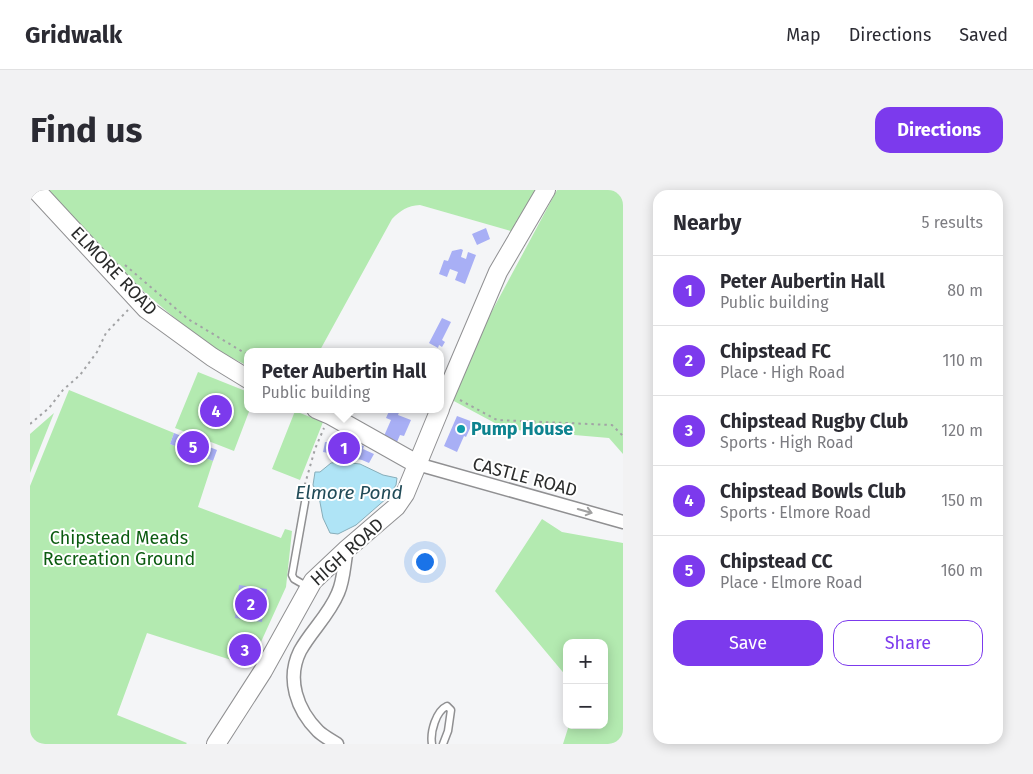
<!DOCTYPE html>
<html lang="en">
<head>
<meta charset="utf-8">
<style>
  body { margin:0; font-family:"Fira Sans",sans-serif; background:#f2f2f3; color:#2b2b33 }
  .controls { position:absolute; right:15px; bottom:15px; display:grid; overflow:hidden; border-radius:10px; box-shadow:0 2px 12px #0003 }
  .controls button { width:45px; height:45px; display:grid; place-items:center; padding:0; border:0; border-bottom:1px solid #e1e1e2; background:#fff; color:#2b2b33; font:25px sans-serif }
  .you { position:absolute; left:394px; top:371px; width:18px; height:18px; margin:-12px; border:4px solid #fff; border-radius:50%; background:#1a73e8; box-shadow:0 0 0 8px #1a73e833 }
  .badge { display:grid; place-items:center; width:32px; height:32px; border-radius:50%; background:#7c3aed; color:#fff; font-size:16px; font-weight:700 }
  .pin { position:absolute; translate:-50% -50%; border:2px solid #fff; box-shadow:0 1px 5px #0006 }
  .popup { position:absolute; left:214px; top:158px; width:200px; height:65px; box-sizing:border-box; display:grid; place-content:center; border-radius:10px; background:#fff; filter:drop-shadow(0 1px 4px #0005); font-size:16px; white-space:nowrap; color:#7c7c81 }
  .popup b { font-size:19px; color:#2b2b33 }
  .popup::after { content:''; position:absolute; left:50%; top:100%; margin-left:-10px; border:10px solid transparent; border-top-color:#fff }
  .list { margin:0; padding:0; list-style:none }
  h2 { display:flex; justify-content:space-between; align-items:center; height:65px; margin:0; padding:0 20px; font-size:21px }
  h2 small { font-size:16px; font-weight:400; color:#7c7c81 }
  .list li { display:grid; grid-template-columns:32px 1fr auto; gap:15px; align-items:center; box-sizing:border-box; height:70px; padding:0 20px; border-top:1px solid #e1e1e2 }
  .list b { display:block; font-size:19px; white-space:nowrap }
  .list p { margin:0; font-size:16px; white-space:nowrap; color:#7c7c81 }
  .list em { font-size:16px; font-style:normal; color:#7c7c81 }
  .actions { display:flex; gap:10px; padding:15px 20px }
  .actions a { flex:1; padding:11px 0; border:1px solid #7c3aed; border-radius:15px; text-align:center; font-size:18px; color:#7c3aed }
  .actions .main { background:#7c3aed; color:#fff }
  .map { position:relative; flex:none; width:593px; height:554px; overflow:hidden; border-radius:15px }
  header { display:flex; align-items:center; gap:30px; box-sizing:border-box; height:70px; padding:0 25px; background:#fff; border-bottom:1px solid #e1e1e2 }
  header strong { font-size:24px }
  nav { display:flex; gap:28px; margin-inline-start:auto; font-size:18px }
  .intro { display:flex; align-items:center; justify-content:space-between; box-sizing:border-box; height:120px; padding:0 30px }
  h1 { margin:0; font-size:35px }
  .button { padding:12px 22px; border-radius:15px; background:#7c3aed; color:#fff; font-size:18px; font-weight:700 }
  main { display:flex; gap:30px; padding:0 30px }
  aside { flex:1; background:#fff; border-radius:15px; box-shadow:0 2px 12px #0003 }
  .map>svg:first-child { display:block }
  .green { fill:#b3eab0 }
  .water { fill:#afe4f6; stroke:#87adb9 }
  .building { fill:#a8aff5 }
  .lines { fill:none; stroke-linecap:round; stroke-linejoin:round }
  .lane-casing { stroke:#909092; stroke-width:9 }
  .street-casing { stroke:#909092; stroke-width:15 }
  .secondary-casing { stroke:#909092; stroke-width:20 }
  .path { stroke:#a2a3a5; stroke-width:2; stroke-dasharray:2.5 4; stroke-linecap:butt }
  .lane { stroke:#fff; stroke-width:6 }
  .street { stroke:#fff; stroke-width:12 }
  .secondary { stroke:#fff; stroke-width:18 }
  .oneway { stroke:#a0a0a0 }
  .culture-dot { fill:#0f9aa8; stroke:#fff; stroke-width:2 }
  .labels { text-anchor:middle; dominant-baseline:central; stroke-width:4; stroke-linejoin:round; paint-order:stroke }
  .street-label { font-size:18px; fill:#2b2c2c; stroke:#fff }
  .culture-label { font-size:18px; font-weight:bold; fill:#0d838f; stroke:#fff; text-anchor:start }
  .park-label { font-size:18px; fill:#0b5b10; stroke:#fff }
  .water-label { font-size:19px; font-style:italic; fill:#214b58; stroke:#fff }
</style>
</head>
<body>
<header>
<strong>Gridwalk</strong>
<nav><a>Map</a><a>Directions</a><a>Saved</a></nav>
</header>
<div class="intro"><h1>Find us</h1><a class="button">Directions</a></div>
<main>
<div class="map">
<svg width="593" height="554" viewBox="0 0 593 554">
  <rect width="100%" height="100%" fill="#f4f5f7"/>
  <path class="green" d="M13,0H516L491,44L390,15C377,16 371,20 362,29L289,162H218V176C207,170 195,165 184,158C122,113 64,58 13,0Z
    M527,0H593V264L579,248L476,239L422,210L447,149Z
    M168,182L218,202V219H220L204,261L145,238Z
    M39,200L144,243L140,254L183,271L168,317L251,348L255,339L262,341L256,397L220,476L117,443L87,525L157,553L156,554H0V296Z
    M265,221L293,232L270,290L242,279Z
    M24,223L0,283V244Z
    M512,329L532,342L593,353V554H533L539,535H574V453H537V487L465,401Z"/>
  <path class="water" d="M312,272L330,274L353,285L367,288L366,295L357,308L326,335L308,344L300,343L293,328L289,307L283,295L285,282H290L301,273Z"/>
  <path class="building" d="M456,38L460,49L447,55L442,44Z
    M431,59L433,60L431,67L436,69L438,62L446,65L435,94L425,90L428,82L420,79L417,87L409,84L414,70L418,71L422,61Z
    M412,128L421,132L412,150L415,152L412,157L409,155L408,158L399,153Z
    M360,219L370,220L368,225L381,230L374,246L370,245L367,252L354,246L361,230L356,228Z
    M427,226L443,232L436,247L434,246L427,262L414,256Z
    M144,243L187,260L183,271L140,254Z
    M307,244L317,246L316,249L319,250V252L334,256L333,259L344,264L339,273L332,270L293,262L295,252L302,253L303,249H307Z
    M209,395L237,399L232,432L205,428Z"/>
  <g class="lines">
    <g class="lane-casing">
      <path id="lane" d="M275,312L262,385L264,389L278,397
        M402,554C400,542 406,521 417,516L421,520L418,541L413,554"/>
    </g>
    <g class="street-casing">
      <path id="street" d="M387,274L593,332
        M307,554C301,550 293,546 288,541C267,520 256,489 270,461C281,441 299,425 308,403C314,390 314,373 317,359"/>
    </g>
    <g class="secondary-casing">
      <path id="secondary" d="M6,0L116,119L182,167L218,189
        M410,218L468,82L516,0
        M286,219L300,225L387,274
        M186,554L233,481L283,391L317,359L366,317L375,304L410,219"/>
    </g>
    <path class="path" d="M95,75L158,129L218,165
      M430,210L467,230L582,235L593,246
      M0,234L19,218L33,200L50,185L67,162L76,143L98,120
      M282,306L275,294L285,259L294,238"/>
    <use href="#lane" class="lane"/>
    <use href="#street" class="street"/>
    <use href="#secondary" class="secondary"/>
  </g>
  <defs><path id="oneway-shaft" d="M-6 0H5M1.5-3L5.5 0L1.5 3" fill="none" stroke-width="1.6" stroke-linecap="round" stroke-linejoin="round" transform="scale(1.25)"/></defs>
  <use class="oneway" href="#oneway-shaft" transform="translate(555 321) rotate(16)"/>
  <circle class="culture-dot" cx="431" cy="239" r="5"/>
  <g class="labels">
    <g class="street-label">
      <text transform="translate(84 81) rotate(46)">ELMORE ROAD</text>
      <text transform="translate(495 287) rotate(15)">CASTLE ROAD</text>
      <text transform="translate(317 362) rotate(-42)">HIGH ROAD</text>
    </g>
    <g class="culture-label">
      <text x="441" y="239">Pump House</text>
    </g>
    <g class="park-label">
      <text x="89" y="348">Chipstead Meads<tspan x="89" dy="21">Recreation Ground</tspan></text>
    </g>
    <g class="water-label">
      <text x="319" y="302">Elmore Pond</text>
    </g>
  </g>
</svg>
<div class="controls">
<button>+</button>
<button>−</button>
</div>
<div class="you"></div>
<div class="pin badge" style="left:314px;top:258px">1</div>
<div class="popup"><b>Peter Aubertin Hall</b>Public building</div>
<div class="pin badge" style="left:221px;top:414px">2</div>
<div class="pin badge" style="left:215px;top:460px">3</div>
<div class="pin badge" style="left:186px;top:221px">4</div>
<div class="pin badge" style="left:163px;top:257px">5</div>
</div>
<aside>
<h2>Nearby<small>5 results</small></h2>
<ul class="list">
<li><span class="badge">1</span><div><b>Peter Aubertin Hall</b><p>Public building</p></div><em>80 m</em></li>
<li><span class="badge">2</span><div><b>Chipstead FC</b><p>Place · High Road</p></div><em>110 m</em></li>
<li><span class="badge">3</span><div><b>Chipstead Rugby Club</b><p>Sports · High Road</p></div><em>120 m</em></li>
<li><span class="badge">4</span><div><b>Chipstead Bowls Club</b><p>Sports · Elmore Road</p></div><em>150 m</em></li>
<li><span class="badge">5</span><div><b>Chipstead CC</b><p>Place · Elmore Road</p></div><em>160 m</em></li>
</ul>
<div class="actions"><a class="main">Save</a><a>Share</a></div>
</aside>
</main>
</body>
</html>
